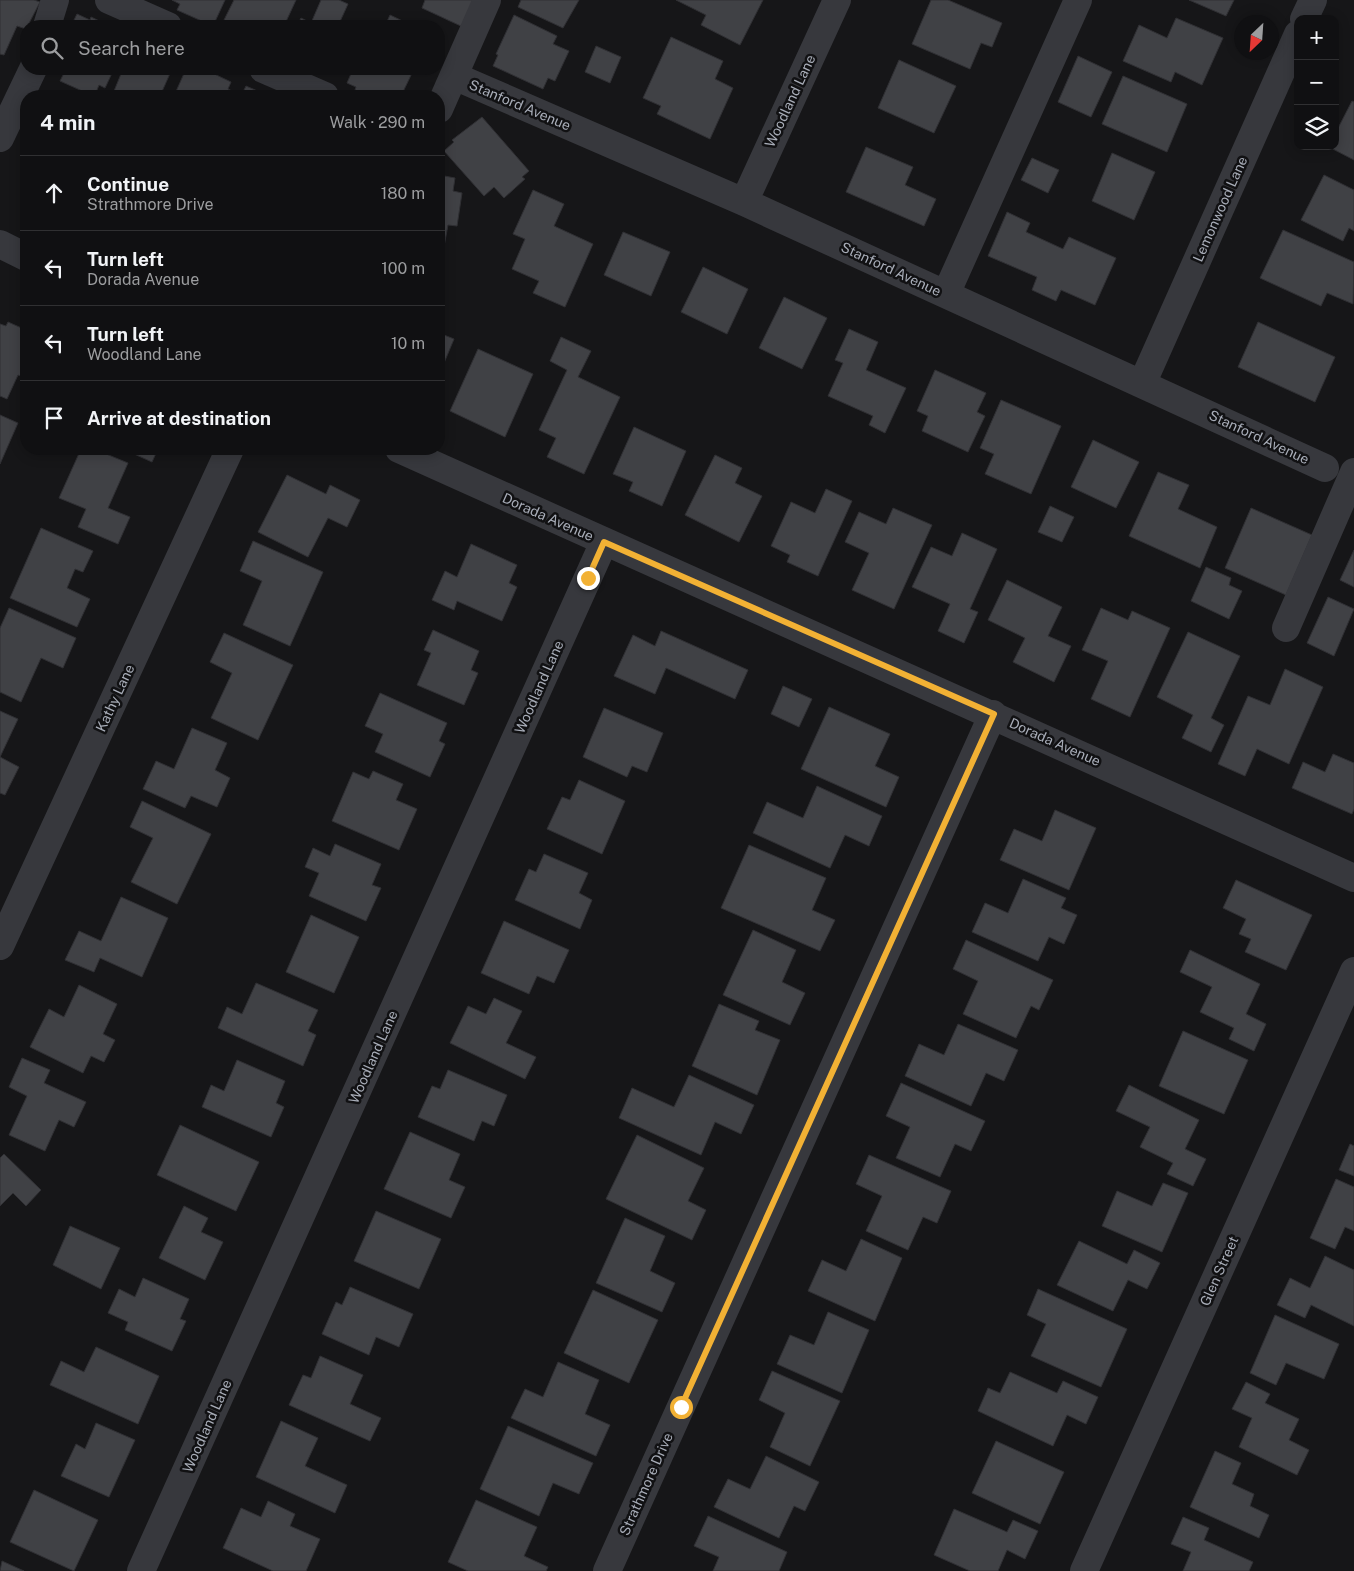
<!DOCTYPE html>
<html lang="en">
<head>
<meta charset="utf-8">
<style>
  body { margin:0; font-family:"Public Sans",sans-serif; background:#1e1e20; color:#f1f3f6 }
  .controls { position:absolute; right:15px; top:15px; display:grid; overflow:hidden; border-radius:10px; box-shadow:0 2px 12px #0003 }
  .controls button { width:45px; height:45px; display:grid; place-items:center; padding:0; border:0; border-bottom:1px solid #303032; background:#101012; color:#f1f3f6; font:25px sans-serif }
  .compass { position:absolute; left:1234px; top:15px; width:45px; height:45px; border-radius:50%; background:#101012; box-shadow:0 2px 12px #0003; rotate:205deg }
  .stop { position:absolute; width:15px; height:15px; margin:-11px; border:4px solid #f2b134; border-radius:50%; background:#fff }
  .stop.end { background:#f2b134; border-color:#fff; box-shadow:0 1px 5px #0008 }
  .list { margin:0; padding:0; list-style:none }
  h2 { display:flex; justify-content:space-between; align-items:center; height:65px; margin:0; padding:0 20px; font-size:21px }
  h2 small { font-size:16px; font-weight:400; color:#9c9d9f }
  .list li { display:grid; grid-template-columns:32px 1fr auto; gap:15px; align-items:center; box-sizing:border-box; height:75px; padding:0 20px; border-top:1px solid #303032 }
  .list b { display:block; font-size:19px; white-space:nowrap }
  .list p { margin:0; font-size:16px; white-space:nowrap; color:#9c9d9f }
  .list em { font-size:16px; font-style:normal; color:#9c9d9f }
  .icon { flex:none; width:28px; height:28px; fill:none; stroke:currentColor; stroke-width:2; stroke-linecap:round; stroke-linejoin:round }
  .map { position:relative; flex:none; width:1354px; height:1571px; overflow:hidden }
  .search { position:absolute; background:#101012; box-shadow:0 2px 12px #0003; left:20px; top:20px; width:425px; height:55px; display:flex; align-items:center; gap:12px; box-sizing:border-box; padding:0 18px; border-radius:20px; color:#9c9d9f; font-size:19px }
  .panel { position:absolute; background:#101012; box-shadow:0 2px 12px #0003; left:20px; top:90px; width:425px; height:365px; border-radius:20px }
  .map>svg:first-child { display:block }
  .building { fill:#404145; stroke:#303034 }
  .lines { fill:none; stroke-linecap:round; stroke-linejoin:round }
  .minor { stroke:#37383d; stroke-width:28 }
  .route { stroke:#f2b134; stroke-width:6 }
  .labels { text-anchor:middle; dominant-baseline:central; stroke-width:5; stroke-linejoin:round; paint-order:stroke }
  .street-label { font-size:14px; fill:#a8adb8; stroke:#111113 }
</style>
</head>
<body>
<div class="map">
<svg width="1354" height="1571" viewBox="0 0 1354 1571">
  <rect width="100%" height="100%" fill="#161618"/>
  <path class="building" d="M0,0H34L40,2L26,29L17,26L4,55L0,54Z
    M172,0H225L213,26L177,10L180,4Z
    M234,0H296L284,26H221Z
    M321,0H339L348,4L338,26H297L301,18L311,23Z
    M425,0H476L463,27L422,8Z
    M521,0H579L563,28L518,7Z
    M676,0H763L740,45L701,25L706,15Z
    M931,0H948L1002,23L992,47L981,43L970,69L912,44Z
    M1189,0H1234L1226,16Z
    M77,14L90,20L91,17L110,26H71Z
    M390,15L413,26H385Z
    M514,15L557,36L553,44L569,51L555,81L548,78L543,89L493,66L498,55L496,54Z
    M1176,18L1223,38L1202,85L1175,72L1171,82L1123,61L1139,25L1167,38Z
    M671,37L723,61L715,79L733,88L710,139L657,114L661,106L643,98Z
    M596,46L621,57L610,83L585,72Z
    M1078,56L1112,72L1091,117L1058,102Z
    M899,60L956,86L934,133L878,108Z
    M66,69H114L105,88L99,85L95,95L90,92L89,94L60,81Z
    M123,69H172L160,96H112Z
    M186,69H204L231,82L228,89L236,93L234,96H174Z
    M353,69H414L401,96H368L355,90L356,87L347,83Z
    M1123,76L1187,104L1167,152L1102,124Z
    M246,86L269,96H241Z
    M1352,101L1354,102V160L1329,147L1335,146V134Z
    M482,117L529,171L522,177L525,179L504,198L494,187L484,196L444,151L454,142L452,140Z
    M866,147L913,167L905,185L936,199L924,226L846,192Z
    M1112,153L1155,172L1134,220L1092,201Z
    M1032,158L1059,170L1048,193L1021,180Z
    M439,173V175L455,178L453,191L462,193L457,226L448,225L443,252L439,251Z
    M1324,175L1354,190V231L1349,228L1343,241L1301,220Z
    M533,190L564,204L554,226L593,244L565,307L533,293L539,281L512,269L525,239L513,234Z
    M1007,212L1030,223L1026,232L1063,249L1069,237L1116,258L1095,305L1061,290L1056,301L1032,290L1037,277L988,256Z
    M1283,230L1354,262L1353,304L1327,293L1321,306L1260,278Z
    M623,232L670,252L651,296L604,275Z
    M703,267L748,289L727,334L681,312Z
    M784,297L827,318L802,369L759,348Z
    M8,322L26,330V378L18,375L7,399L0,396V324L6,326Z
    M1258,322L1335,357L1315,402L1238,367Z
    M849,329L878,342L866,370L906,388L885,433L869,425L873,416L828,396L843,363L835,360Z
    M439,333L454,339L439,375Z
    M561,337L591,351L578,377L620,397L584,474L547,457L556,438L539,430L567,370L550,361Z
    M478,349L533,374L505,437L450,411Z
    M935,370L986,393L977,412L985,416L968,452L922,431L928,416L917,411Z
    M1001,400L1061,426L1031,494L985,474L994,454L980,448Z
    M0,415L18,423L0,464Z
    M634,427L686,451L662,506L629,491L633,482L613,474Z
    M1093,440L1139,462L1116,508L1071,487Z
    M81,449H94L128,463L108,508L130,517L118,544L78,527L86,509L59,498Z
    M123,449H158L152,462Z
    M715,455L742,468L735,483L762,496L739,542L685,515Z
    M1158,472L1189,485L1178,509L1217,527L1200,568L1129,536Z
    M287,475L326,494L330,485L360,500L347,527L328,518L308,557L258,532Z
    M826,489L852,501L818,576L787,562L790,555L771,546L791,502L815,513Z
    M1050,506L1074,517L1062,542L1038,532Z
    M893,508L932,525L894,609L852,590L869,553L845,542L859,512L886,524Z
    M1251,508L1312,535L1286,595L1225,568Z
    M41,528L93,551L83,572L75,569L67,588L90,599L77,627L10,598Z
    M962,533L997,549L970,609L978,612L964,643L938,631L950,604L912,587L931,547L952,556Z
    M253,541L323,572L290,646L243,625L262,581L240,571Z
    M471,544L517,565L509,583L517,587L502,621L457,601L454,610L432,600L445,571L457,577Z
    M1354,550V587L1340,580Z
    M1206,567L1231,578L1229,585L1242,591L1229,619L1191,601Z
    M1007,580L1062,607L1048,636L1071,646L1054,682L1013,662L1025,638L988,620Z
    M1328,597L1354,609L1334,656L1307,643Z
    M9,608L76,638L63,668L41,658L21,702L0,692V628Z
    M1101,608L1128,620L1132,611L1170,628L1130,717L1091,699L1108,661L1082,650Z
    M433,630L479,651L471,670L478,673L464,705L417,685L431,653L424,650Z
    M661,631L748,670L735,699L666,668L655,694L614,676L633,635L655,646Z
    M1188,632L1240,656L1211,718L1224,725L1211,752L1182,738L1193,715L1157,697Z
    M224,633L293,665L258,740L211,718L232,673L210,662Z
    M1285,669L1323,687L1289,764L1257,749L1245,776L1218,764L1248,696L1270,705Z
    M783,686L812,699L799,727L771,714Z
    M380,693L447,723L439,741L445,744L430,777L375,752L383,734L365,726Z
    M829,707L890,734L875,766L899,777L886,807L801,769Z
    M604,708L663,733L647,772L632,766L627,777L583,757Z
    M0,711L18,719L0,757Z
    M192,728L227,743L215,770L230,778L217,807L191,796L185,808L143,789L156,761L174,769Z
    M1333,754L1354,763V809L1352,814L1292,788L1303,762L1325,772Z
    M0,757L19,767L5,795L0,793Z
    M373,771L403,784L396,800L417,809L399,850L332,821L353,772L369,779Z
    M579,780L625,801L602,854L547,829L562,797L570,800Z
    M817,786L882,816L869,846L845,835L830,868L753,833L767,802L803,818Z
    M142,801L211,834L177,904L131,882L153,838L130,827Z
    M1055,810L1096,828L1069,890L1000,860L1014,829L1042,841Z
    M335,844L381,864L372,885L381,888L366,921L309,896L319,873L305,867L313,848L330,856Z
    M749,845L826,878L812,910L835,920L820,951L721,908Z
    M544,854L588,873L579,893L592,900L580,929L515,900L529,869L536,872Z
    M1023,879L1066,898L1061,908L1077,915L1064,944L1049,937L1038,961L972,932L985,903L1008,913Z
    M1236,880L1312,915L1286,970L1245,952L1251,939L1239,934L1246,919L1223,908Z
    M121,897L168,918L142,977L100,958L94,972L65,960L79,931L101,941Z
    M311,915L359,937L334,993L286,972Z
    M504,921L569,950L554,983L537,976L529,994L481,973Z
    M753,930L796,950L782,982L805,993L790,1025L723,995Z
    M966,940L1053,980L1039,1010L1031,1006L1016,1038L963,1014L978,981L953,969Z
    M1190,950L1260,984L1246,1014L1266,1024L1254,1051L1229,1039L1234,1028L1200,1012L1212,987L1180,972Z
    M256,983L318,1010L308,1031L316,1035L303,1066L218,1028L227,1007L242,1014Z
    M79,985L117,1004L103,1034L115,1040L104,1062L91,1056L83,1073L30,1047L49,1009L64,1017Z
    M494,998L522,1011L506,1043L536,1057L525,1079L450,1043L468,1006L486,1014Z
    M719,1004L759,1021L755,1030L780,1040L757,1095L692,1066Z
    M958,1024L1018,1050L1004,1081L986,1073L971,1106L905,1076L919,1044L944,1055Z
    M1183,1031L1248,1060L1224,1114L1159,1086Z
    M22,1058L50,1070L44,1083L86,1102L74,1127L59,1120L45,1151L9,1135L27,1096L9,1087Z
    M237,1060L285,1081L276,1103L284,1107L271,1137L202,1107L211,1085L224,1091Z
    M448,1070L507,1095L494,1126L482,1121L474,1141L418,1117L432,1086L440,1089Z
    M689,1075L754,1105L741,1134L715,1122L701,1155L619,1118L632,1088L674,1107Z
    M901,1083L985,1121L971,1151L955,1144L940,1177L896,1158L910,1127L886,1116Z
    M1129,1085L1199,1120L1185,1149L1206,1159L1193,1186L1167,1174L1173,1163L1140,1147L1150,1127L1116,1111Z
    M180,1125L259,1162L236,1211L157,1175Z
    M410,1132L460,1154L449,1180L465,1187L451,1218L384,1189Z
    M637,1135L704,1168L688,1201L706,1210L692,1240L606,1199Z
    M1350,1144L1354,1146V1176L1339,1170Z
    M4,1154L41,1190L26,1206L13,1193L0,1206V1158Z
    M869,1155L951,1191L937,1223L923,1217L908,1250L866,1231L882,1196L856,1184Z
    M1336,1179L1354,1187V1231L1345,1227L1335,1249L1310,1238Z
    M1163,1183L1188,1193L1162,1252L1102,1226L1117,1191L1152,1206Z
    M184,1206L208,1218L201,1232L223,1242L205,1280L159,1258Z
    M376,1211L441,1239L419,1289L354,1261Z
    M625,1218L665,1236L650,1271L675,1283L662,1312L596,1283Z
    M70,1226L120,1248L101,1289L53,1265Z
    M861,1239L902,1258L875,1321L808,1291L822,1260L846,1271Z
    M1079,1241L1127,1264L1134,1250L1160,1263L1147,1289L1128,1280L1113,1311L1057,1285Z
    M1325,1256L1354,1270V1326L1311,1305L1305,1318L1277,1305L1290,1278L1310,1288Z
    M143,1278L189,1299L180,1319L186,1321L172,1351L125,1330L128,1322L108,1313L119,1289L135,1297Z
    M350,1287L413,1314L399,1347L376,1337L369,1355L322,1334L336,1302L342,1305Z
    M1038,1289L1127,1329L1101,1387L1031,1356L1046,1324L1027,1315Z
    M593,1290L658,1320L629,1383L564,1353Z
    M828,1312L869,1330L842,1393L777,1364L790,1335L814,1345Z
    M1275,1315L1339,1344L1324,1379L1286,1363L1276,1385L1250,1373Z
    M96,1347L159,1376L138,1424L50,1385L61,1361L84,1372Z
    M320,1356L363,1375L350,1404L381,1418L370,1441L289,1405L303,1375L311,1378Z
    M558,1362L599,1380L585,1414L610,1425L596,1456L511,1418L525,1389L543,1397Z
    M772,1371L840,1401L810,1466L770,1447L785,1413L759,1400Z
    M1010,1372L1057,1393L1063,1381L1098,1397L1086,1424L1067,1415L1053,1446L978,1411L988,1388L1000,1393Z
    M1246,1382L1270,1394L1265,1403L1299,1419L1289,1440L1309,1450L1297,1475L1239,1447L1252,1418L1232,1409Z
    M281,1421L318,1438L305,1466L347,1485L335,1513L256,1477Z
    M96,1423L135,1440L109,1497L61,1476L76,1444L85,1449Z
    M508,1426L593,1463L579,1494L553,1483L539,1516L480,1489Z
    M996,1441L1064,1472L1040,1524L972,1493Z
    M1215,1451L1241,1463L1232,1484L1254,1494L1250,1506L1269,1515L1259,1538L1190,1507Z
    M766,1456L819,1482L805,1511L794,1506L779,1538L714,1507L728,1479L750,1489Z
    M34,1490L98,1520L74,1571L10,1542Z
    M476,1500L537,1527L524,1556L548,1567L546,1571H468L448,1562Z
    M268,1501L295,1514L290,1526L320,1539L306,1571H273L223,1548L241,1508L261,1517Z
    M954,1509L1007,1532L1013,1520L1038,1531L1025,1559L1007,1550L998,1571H970L934,1555Z
    M708,1516L787,1552L779,1571H713L719,1557L694,1546Z
    M1183,1517L1209,1528L1204,1540L1253,1562L1249,1571H1183L1191,1552L1171,1544Z
    M2,1561L24,1571H0Z"/>
  <g class="lines">
    <path class="minor" d="M109,0L168,26
      M1304,19L1313,0
      M47,26L55,0
      M263,69L325,96
      M454,76L744,202L1325,468
      M439,109L487,0
      M0,138L33,69
      M744,202L837,0
      M0,244L26,257
      M946,294L1078,0
      M1142,384L1298,34
      M399,449L1354,878
      M1286,628L1354,472
      M0,946L230,449
      M141,1571L604,542
      M607,1571L993,714
      M1084,1571L1354,971"/>
  </g>
  <g class="lines">
    <path class="route" d="M588,578L604,542L994,714L681,1407"/>
  </g>
  <g class="labels">
    <g class="street-label">
      <text transform="translate(790 101) rotate(-65)">Woodland Lane</text>
      <text transform="translate(520 105) rotate(23)">Stanford Avenue</text>
      <text transform="translate(1220 209) rotate(-66)">Lemonwood Lane</text>
      <text transform="translate(891 269) rotate(25)">Stanford Avenue</text>
      <text transform="translate(1259 437) rotate(25)">Stanford Avenue</text>
      <text transform="translate(548 517) rotate(24)">Dorada Avenue</text>
      <text transform="translate(539 687) rotate(-66)">Woodland Lane</text>
      <text transform="translate(115 698) rotate(-65)">Kathy Lane</text>
      <text transform="translate(1055 742) rotate(24)">Dorada Avenue</text>
      <text transform="translate(373 1057) rotate(-66)">Woodland Lane</text>
      <text transform="translate(1219 1271) rotate(-66)">Glen Street</text>
      <text transform="translate(207 1426) rotate(-66)">Woodland Lane</text>
      <text transform="translate(646 1484) rotate(-66)">Strathmore Drive</text>
    </g>
  </g>
</svg>
<div class="controls">
<button>+</button>
<button>−</button>
<button><svg class="icon" aria-label="layers" viewBox="0 0 24 24"><path d="M12 4l9 5-9 5-9-5zM3 14l9 5 9-5"/></svg></button>
</div>
<svg class="compass" viewBox="-18 -18 36 36"><path d="M0-13l5 13h-10z" fill="#e53935"/><path d="M0 13l5-13h-10z" fill="#9c9d9f"/></svg>
<div class="stop" style="left:681px;top:1407px"></div>
<div class="stop end" style="left:588px;top:578px"></div>
<div class="search"><svg class="icon" aria-label="search" viewBox="0 0 24 24"><circle cx="10" cy="10" r="6"/><path d="M15 15l6 6"/></svg>Search here</div>
<section class="panel">
<h2>4 min<small>Walk · 290 m</small></h2>
<ul class="list">
<li><svg class="icon" aria-label="ahead" viewBox="0 0 24 24"><path d="M12 20V5M6 11l6-6 6 6"/></svg><div><b>Continue</b><p>Strathmore Drive</p></div><em>180 m</em></li>
<li><svg class="icon" aria-label="left" viewBox="0 0 24 24"><path d="M17 20v-9H6M10 6l-5 5 5 5"/></svg><div><b>Turn left</b><p>Dorada Avenue</p></div><em>100 m</em></li>
<li><svg class="icon" aria-label="left" viewBox="0 0 24 24"><path d="M17 20v-9H6M10 6l-5 5 5 5"/></svg><div><b>Turn left</b><p>Woodland Lane</p></div><em>10 m</em></li>
<li><svg class="icon" aria-label="arrive" viewBox="0 0 24 24"><path d="M6 21V4h12l-3 4 3 4H6"/></svg><div><b>Arrive at destination</b></div></li>
</ul>
</section>
</div>
</body>
</html>
